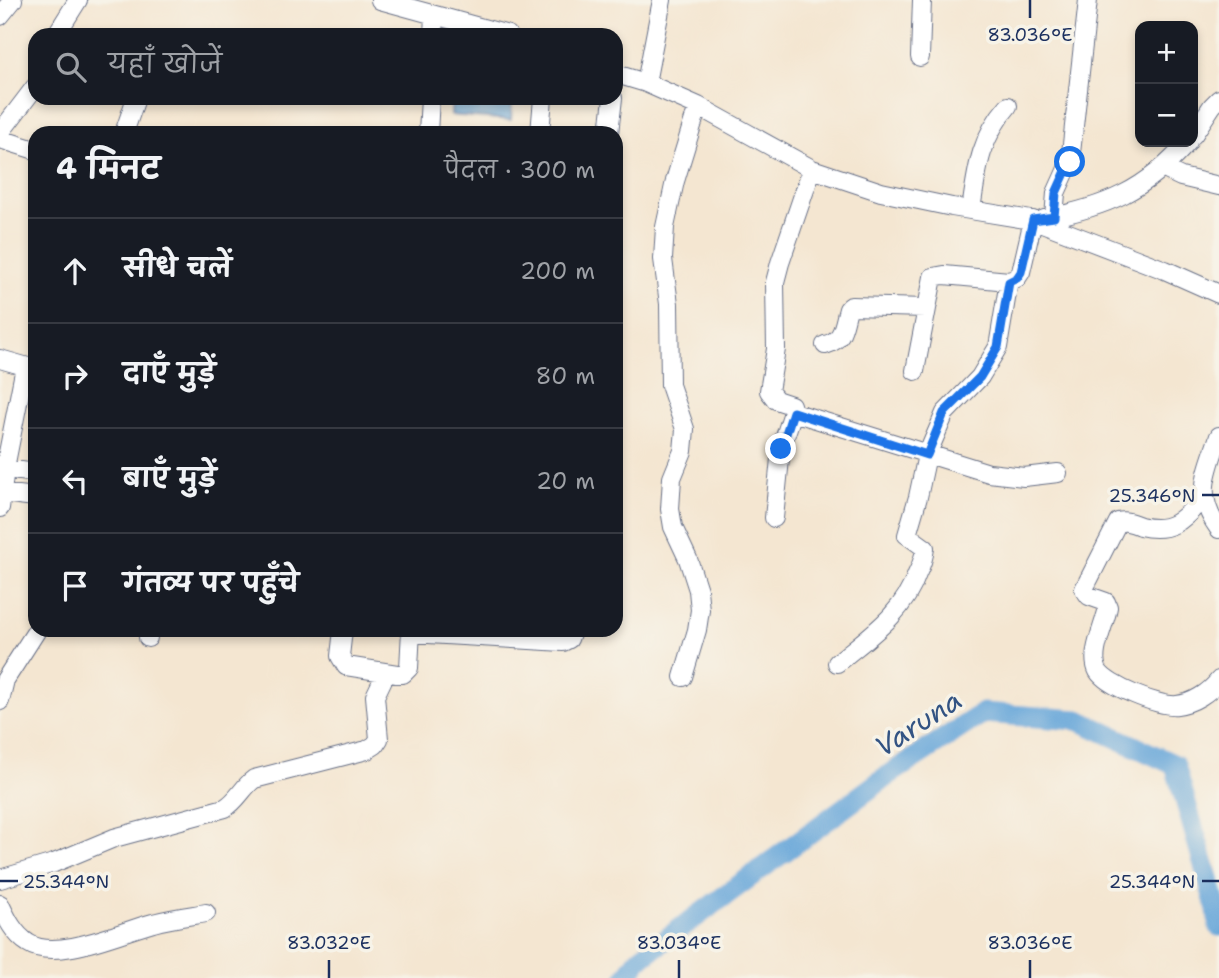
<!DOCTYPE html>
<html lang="hi">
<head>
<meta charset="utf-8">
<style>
  body { margin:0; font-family:"Shantell Sans","Playpen Sans Deva",sans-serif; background:#20242c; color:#f1f3f6 }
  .controls { position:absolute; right:21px; top:21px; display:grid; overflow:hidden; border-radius:14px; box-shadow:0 4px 10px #0003 }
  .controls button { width:63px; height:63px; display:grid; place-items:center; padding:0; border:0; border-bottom:2px solid #363941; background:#171b24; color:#f1f3f6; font:35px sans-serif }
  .stop { position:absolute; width:21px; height:21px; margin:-16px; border:5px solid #1a73e8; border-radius:50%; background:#fff }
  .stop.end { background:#1a73e8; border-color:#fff; box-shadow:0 2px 7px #0008 }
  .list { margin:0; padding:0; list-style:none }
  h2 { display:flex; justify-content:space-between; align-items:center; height:91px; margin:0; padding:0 28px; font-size:30px }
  h2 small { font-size:23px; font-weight:400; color:#9ea1a6 }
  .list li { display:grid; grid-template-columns:46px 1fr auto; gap:21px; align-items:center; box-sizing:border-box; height:105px; padding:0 28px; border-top:2px solid #363941 }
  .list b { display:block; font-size:26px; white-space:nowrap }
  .list em { font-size:23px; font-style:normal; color:#9ea1a6 }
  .icon { flex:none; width:38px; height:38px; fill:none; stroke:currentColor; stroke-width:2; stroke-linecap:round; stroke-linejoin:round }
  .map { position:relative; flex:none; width:1219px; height:978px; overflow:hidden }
  .search { position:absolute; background:#171b24; box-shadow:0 4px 10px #0003; left:28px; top:28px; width:595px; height:77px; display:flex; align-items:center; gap:18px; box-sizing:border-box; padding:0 24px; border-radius:21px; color:#9ea1a6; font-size:26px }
  .panel { position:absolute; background:#171b24; box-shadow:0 4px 10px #0003; left:28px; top:126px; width:595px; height:511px; border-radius:21px }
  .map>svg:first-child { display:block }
  .water { fill:url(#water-ripples); stroke:#406a9c; stroke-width:2 }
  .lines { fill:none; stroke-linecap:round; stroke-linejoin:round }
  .river { stroke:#66a6d9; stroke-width:21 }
  .minor-casing { stroke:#676f86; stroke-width:20 }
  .minor { stroke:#fff; stroke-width:18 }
  .route { stroke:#1a73e8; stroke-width:9 }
  .ticks { fill:none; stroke:#1b2f5e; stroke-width:2.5 }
  .labels { text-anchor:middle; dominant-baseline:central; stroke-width:7; stroke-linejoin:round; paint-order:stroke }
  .water-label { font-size:28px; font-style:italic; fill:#325383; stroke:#f7f3e8 }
  .ticks-label { font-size:18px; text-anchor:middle; fill:#1b2f5e; stroke:#f7f3e8; stroke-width:7; stroke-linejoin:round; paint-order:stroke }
</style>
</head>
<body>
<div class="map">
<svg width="1219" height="978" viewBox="0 0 1219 978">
  <defs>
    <pattern id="water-ripples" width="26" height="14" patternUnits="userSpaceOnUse" patternTransform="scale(1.75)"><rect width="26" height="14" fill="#66a6d9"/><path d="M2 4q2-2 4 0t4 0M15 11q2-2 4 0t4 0" fill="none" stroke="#5388b3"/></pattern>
  </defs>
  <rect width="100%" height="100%" fill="#f7f3e8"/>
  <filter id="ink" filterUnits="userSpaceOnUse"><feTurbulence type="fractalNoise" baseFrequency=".0143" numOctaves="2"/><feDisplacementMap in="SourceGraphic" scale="14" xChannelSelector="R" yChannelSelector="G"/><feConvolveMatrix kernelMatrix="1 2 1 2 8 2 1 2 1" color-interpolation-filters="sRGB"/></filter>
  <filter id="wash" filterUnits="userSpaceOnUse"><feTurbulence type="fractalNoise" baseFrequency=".00686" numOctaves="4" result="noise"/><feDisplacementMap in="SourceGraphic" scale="28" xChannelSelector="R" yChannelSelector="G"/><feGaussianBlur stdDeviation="1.57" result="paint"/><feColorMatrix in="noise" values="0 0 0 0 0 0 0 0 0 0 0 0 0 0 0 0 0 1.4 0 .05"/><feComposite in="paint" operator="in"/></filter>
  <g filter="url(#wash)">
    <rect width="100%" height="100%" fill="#f4e6d1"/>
    <path class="water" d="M452,98H512L511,120L451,115Z"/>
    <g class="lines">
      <path class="river" d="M626,978L639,959L887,776L983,713L1078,720L1175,765L1217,910L1219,926"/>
    </g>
  </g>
  <g filter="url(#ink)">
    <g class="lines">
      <g class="minor-casing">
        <path id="minor" d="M380,0L508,35
          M0,16L13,0
          M56,35L78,0
          M433,35L434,15
          M920,57L922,0
          M616,74L646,83L698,106L812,169L881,192L952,207L1037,221L1165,270L1219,294
          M646,83L662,0
          M0,133L35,87
          M124,133L135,101
          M428,133L430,98
          M540,133L543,98
          M609,133L613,98
          M1193,135L1212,106L1219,99
          M0,139L35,150
          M1162,168L1181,177L1219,186
          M971,210C977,169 980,138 1008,106
          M1054,217L1056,193L1070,162L1088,0
          M1044,219C1105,207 1146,191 1188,142
          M825,345C844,340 843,326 848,309L851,306L926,308
          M0,359L35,369
          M915,371L933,277L944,275L1009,281L1017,278L1021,272L1033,220
          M793,412L989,473L1024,477L1058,473
          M1219,436C1207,473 1194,495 1219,529
          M0,468L35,473
          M2,493L35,497
          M1204,497C1183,519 1173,534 1140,526C1132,523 1126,520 1118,522L1084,589L1089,596L1106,602L1108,607C1105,625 1089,654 1098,671C1107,686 1160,707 1177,705C1193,703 1209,693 1219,680
          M0,508L5,468L25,367
          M774,518L781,449L793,412L791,405L776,400L769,391L776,349L775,282L780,263L812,169
          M343,630L340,656L346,666L397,674H403L409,668L411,630
          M411,633L563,642L569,639L572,630
          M148,638V630
          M837,663C869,636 903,615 917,574C921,566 924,557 925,548L907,535L918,497L927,455L945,413L980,377L998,347L1009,281
          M683,677L697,630L700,610L698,590L688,559L673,527L670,509L672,478L683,451L685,429L670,385L669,304L663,259L665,227L675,181L698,106
          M0,701L5,680L37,630
          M0,879L54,863L114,838L225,808C238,800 242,788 254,779L367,750L375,745L379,739L375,696L386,673
          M0,904C7,919 14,934 28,943C56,962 122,931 153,923C170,918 188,916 206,913"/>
      </g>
      <use href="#minor" class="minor"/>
    </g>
  </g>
  <g class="lines" filter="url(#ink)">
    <path class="route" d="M781,449L793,412L927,455L944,413L980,377L998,347L1009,282L1017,278L1021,272L1033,220L1054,217L1056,193L1070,162"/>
  </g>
  <path class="ticks" d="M1030,0V18M1202,495H1219M0,881H18M1202,881H1219M329,960V978M679,960V978M1030,960V978"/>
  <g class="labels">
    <g class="water-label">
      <text transform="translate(918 723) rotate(-33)">Varuna</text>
    </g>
  </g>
  <g class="ticks-label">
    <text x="1030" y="41">83.036°E</text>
    <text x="1152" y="502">25.346°N</text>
    <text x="66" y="888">25.344°N</text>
    <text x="1152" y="888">25.344°N</text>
    <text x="329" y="949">83.032°E</text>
    <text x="679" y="949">83.034°E</text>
    <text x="1030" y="949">83.036°E</text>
  </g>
</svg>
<div class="controls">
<button>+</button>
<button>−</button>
</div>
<div class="stop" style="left:1070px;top:162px"></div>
<div class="stop end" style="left:781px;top:449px"></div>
<div class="search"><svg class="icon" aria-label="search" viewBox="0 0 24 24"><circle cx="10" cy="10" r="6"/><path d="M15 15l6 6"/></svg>यहाँ खोजें</div>
<section class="panel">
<h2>4 मिनट<small>पैदल · 300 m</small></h2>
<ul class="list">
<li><svg class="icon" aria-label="ahead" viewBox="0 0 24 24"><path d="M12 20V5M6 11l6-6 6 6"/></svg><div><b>सीधे चलें</b></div><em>200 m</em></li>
<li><svg class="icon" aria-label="right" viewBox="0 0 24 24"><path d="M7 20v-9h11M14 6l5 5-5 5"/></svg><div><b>दाएँ मुड़ें</b></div><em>80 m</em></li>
<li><svg class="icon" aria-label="left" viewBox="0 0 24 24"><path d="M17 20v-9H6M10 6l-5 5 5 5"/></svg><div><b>बाएँ मुड़ें</b></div><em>20 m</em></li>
<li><svg class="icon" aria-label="arrive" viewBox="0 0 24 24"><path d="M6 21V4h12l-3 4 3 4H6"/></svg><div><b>गंतव्य पर पहुँचे</b></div></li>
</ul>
</section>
</div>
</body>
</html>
